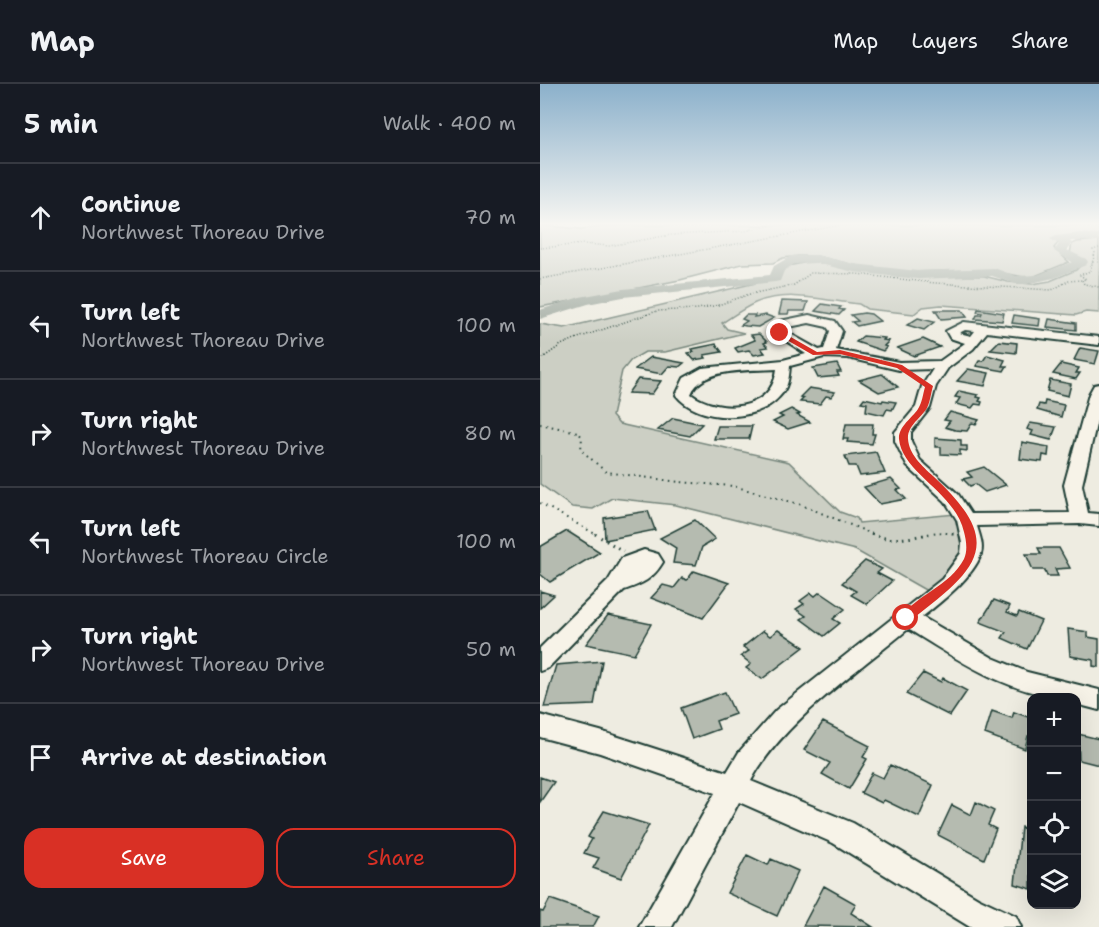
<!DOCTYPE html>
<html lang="en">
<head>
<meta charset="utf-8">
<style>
  body { margin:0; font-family:"Shantell Sans",sans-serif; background:#20242c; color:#f1f3f6 }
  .controls { position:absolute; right:18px; bottom:18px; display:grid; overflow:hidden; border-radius:12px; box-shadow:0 6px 24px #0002 }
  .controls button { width:54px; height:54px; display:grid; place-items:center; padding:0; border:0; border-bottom:2px solid #363941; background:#171b24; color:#f1f3f6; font:30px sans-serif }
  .stop { position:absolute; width:18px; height:18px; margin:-14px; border:4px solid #d93025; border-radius:50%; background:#fff }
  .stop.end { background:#d93025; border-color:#fff; box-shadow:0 2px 6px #0008 }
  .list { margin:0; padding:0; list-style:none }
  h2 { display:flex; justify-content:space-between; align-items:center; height:78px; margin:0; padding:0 24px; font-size:26px }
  h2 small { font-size:20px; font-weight:400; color:#9ea1a6 }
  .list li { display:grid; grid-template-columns:39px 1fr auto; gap:18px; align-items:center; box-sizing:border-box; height:108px; padding:0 24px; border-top:2px solid #363941 }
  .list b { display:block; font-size:22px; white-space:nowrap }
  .list p { margin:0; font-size:20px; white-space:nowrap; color:#9ea1a6 }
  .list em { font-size:20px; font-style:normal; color:#9ea1a6 }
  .actions { display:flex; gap:12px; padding:18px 24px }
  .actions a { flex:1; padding:14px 0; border:2px solid #d93025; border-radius:18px; text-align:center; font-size:21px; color:#d93025 }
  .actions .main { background:#d93025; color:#fff }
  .icon { flex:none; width:33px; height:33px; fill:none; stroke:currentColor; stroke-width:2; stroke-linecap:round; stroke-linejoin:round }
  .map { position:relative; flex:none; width:559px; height:843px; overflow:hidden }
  header { display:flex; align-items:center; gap:36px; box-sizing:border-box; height:84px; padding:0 30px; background:#171b24; border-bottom:2px solid #363941 }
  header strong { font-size:28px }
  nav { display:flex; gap:33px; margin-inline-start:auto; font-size:21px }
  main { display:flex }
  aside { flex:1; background:#171b24 }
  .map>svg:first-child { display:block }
  .green { fill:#cccfc4; stroke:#76867c; stroke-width:1.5 }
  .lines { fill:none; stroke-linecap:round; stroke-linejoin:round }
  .river { fill:#9fa99f; fill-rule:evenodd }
  .building { fill:#b5bbb0; stroke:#1f3d34; stroke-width:1.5 }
  .minor-casing { stroke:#1f3d34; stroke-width:4 }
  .path-far2 { stroke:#1f3d34; stroke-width:1.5; stroke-dasharray:1 2; stroke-linecap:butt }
  .path-far1 { stroke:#1f3d34; stroke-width:2; stroke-dasharray:1.5 4.5; stroke-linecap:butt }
  .path { stroke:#1f3d34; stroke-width:3; stroke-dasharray:1.5 5; stroke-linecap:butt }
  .minor { fill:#f7f3e8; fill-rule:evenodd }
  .route { fill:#d93025 }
</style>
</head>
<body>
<header>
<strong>Map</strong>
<nav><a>Map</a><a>Layers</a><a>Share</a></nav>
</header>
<main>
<aside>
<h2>5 min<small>Walk · 400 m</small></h2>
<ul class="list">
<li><svg class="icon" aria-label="ahead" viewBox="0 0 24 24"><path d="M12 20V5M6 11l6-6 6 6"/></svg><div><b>Continue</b><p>Northwest Thoreau Drive</p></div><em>70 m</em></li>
<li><svg class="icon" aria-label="left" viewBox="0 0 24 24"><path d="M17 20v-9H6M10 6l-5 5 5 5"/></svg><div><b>Turn left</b><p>Northwest Thoreau Drive</p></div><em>100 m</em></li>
<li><svg class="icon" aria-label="right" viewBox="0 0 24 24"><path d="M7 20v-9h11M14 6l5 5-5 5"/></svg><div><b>Turn right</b><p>Northwest Thoreau Drive</p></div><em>80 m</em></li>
<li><svg class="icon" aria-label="left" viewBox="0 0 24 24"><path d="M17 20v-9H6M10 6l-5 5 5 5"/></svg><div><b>Turn left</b><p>Northwest Thoreau Circle</p></div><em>100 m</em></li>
<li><svg class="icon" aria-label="right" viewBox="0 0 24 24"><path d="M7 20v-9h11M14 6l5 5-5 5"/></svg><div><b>Turn right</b><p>Northwest Thoreau Drive</p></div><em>50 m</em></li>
<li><svg class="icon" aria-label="arrive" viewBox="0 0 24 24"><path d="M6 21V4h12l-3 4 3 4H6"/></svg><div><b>Arrive at destination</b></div></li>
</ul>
<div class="actions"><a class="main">Save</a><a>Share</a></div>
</aside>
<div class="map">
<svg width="559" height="843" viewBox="0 0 559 843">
  <rect width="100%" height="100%" fill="#eeece1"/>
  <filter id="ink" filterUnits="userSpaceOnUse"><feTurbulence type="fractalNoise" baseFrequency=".0167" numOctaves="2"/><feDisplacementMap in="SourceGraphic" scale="12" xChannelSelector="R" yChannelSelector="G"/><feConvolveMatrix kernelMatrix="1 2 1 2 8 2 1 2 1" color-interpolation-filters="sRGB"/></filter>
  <g filter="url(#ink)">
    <path class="green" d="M0,141L41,145L77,141H559V152C545,153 522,151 514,164L529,178L490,194L445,186L365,188L319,182L277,172H258L243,174L233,179L202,180L140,196L0,223Z
      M559,156V229L546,228L536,231L401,221L383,223L374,230L327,225L319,220C287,217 246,205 215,219C204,224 193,232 182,239L187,245L204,249L125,268H105L91,276L82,287L72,332L79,340L249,378L300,428L317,434L319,439L416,430C431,472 417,481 387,507L315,466L136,421L72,414L53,425L32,423L0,400V240L24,244L224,197L243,183L273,177L352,190L444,192L468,198L492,200L510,197L536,186L541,181L530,169L532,160L537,158Z"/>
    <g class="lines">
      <path class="river" d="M540,149L559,151V157H530L532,159L527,166L546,175L548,178L546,181L514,194L487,200H476L452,192L378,195L314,188L276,179L254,180L244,187L240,197L235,198L83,213L48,220L0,235V226L40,213L83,205L230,191L234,182L251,172L276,171L314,180L378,187L454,184L476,192L497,191L532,178L514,167L519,160L510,155L516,152Z"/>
    </g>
    <path class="building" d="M242,217L268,218L265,227H249L248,230H239Z
      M282,220L301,223L299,225L304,226L299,231L275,227Z
      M438,225L464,229L462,237L435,235L437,231H441L442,229L437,228Z
      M395,226H422L427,233L401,235Z
      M324,229L331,230L340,237L317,242L312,238L318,237L311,231Z
      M206,231H215L214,233L226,231L234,234L218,243L206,242L201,241L207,237L202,235Z
      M474,231L500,235L499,242L472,239Z
      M378,234L394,238L384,246L367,241Z
      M509,235L536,239V246L507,243Z
      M219,250L227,258L224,259L228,263L221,264L225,269L214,271L209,266L198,268L195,264L215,256L211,251Z
      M323,252L345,254L343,256L349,257L344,262L347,263L343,267L316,258Z
      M383,255L400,263L374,272L357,264Z
      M459,257L477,259L476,269L450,266Z
      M176,260L182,268L164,271L166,274L154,276L148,269L154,268L152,265Z
      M540,264L559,267L555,280L534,276Z
      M447,271L465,276L462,282H467L464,287L436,282L439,277H443Z
      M111,273L144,279L139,283L129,282L122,290L95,285Z
      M297,280L301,288H297L299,292L278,294L273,284Z
      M521,280L539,284L536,289H540L536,295L513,290Z
      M428,285L449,289L445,302L417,297Z
      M342,290L358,303L339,308L319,296Z
      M98,295L121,297L112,310L88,309Z
      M510,296L531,300L528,312L507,307Z
      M269,304L295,308L291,313L286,312L280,320L260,318L264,314L260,313Z
      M419,307L438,311L437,313L441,314L439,317L442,318L441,321L435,320L432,324L416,320L420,314L415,313Z
      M324,314L342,318L343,316L356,318L352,326L347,325L344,331L326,327L327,319L321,318Z
      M505,317L524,321L521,333L497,326L499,320L504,321Z
      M251,325L260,330L257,331L270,338L248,345L233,338L243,333L239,331Z
      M410,328L439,336L436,340L432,339L427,347L415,346L405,343L410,337L404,336Z
      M133,334L162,340L150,352L118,346Z
      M490,339L516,343L511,356L491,351L493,347L487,345Z
      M306,340H333L332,350H335L332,360L307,358L308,355H303Z
      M178,342H212L209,355H174Z
      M395,354L421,356V362H427V367L420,366V371L401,370V363H395Z
      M482,358L509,363L508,372L503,371L502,378L480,375Z
      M336,368L345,389L320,392L316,382H309L305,372Z
      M444,383L466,401L445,408L435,400L430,402L423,395L432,393L427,388Z
      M351,395L361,405L357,406L366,415L340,420L324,403Z
      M108,427L115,446L65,456L64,434Z
      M155,436L175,455L162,463L156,481L133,479L136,464L120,454Z
      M27,447L60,468L10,498L0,490V463Z
      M498,464H519L530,484L515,485L518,492H507L505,486H493L486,470H501Z
      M325,477L342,485L337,489L352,497L327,520L311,511L316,507L302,499Z
      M154,487L189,499L163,534L111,514L123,501L134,504L142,494L147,496Z
      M0,507L14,511L0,524Z
      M280,508L305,525L293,535L300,539L284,552L261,535L266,532L256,525L264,520L260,517L271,509L275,512Z
      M454,516L470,522L467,528L477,532L479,528L501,537L487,565L462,554L466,548L440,538Z
      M68,531L111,540L94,570L46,560Z
      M528,545L548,548V553L559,555V583L553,582V576L530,572Z
      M238,546L264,563L222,595L206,584L211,580L201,572L209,567L203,563L223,547L230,552Z
      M62,577L54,621L4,623L16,581Z
      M383,589L401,598L403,594L427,607L410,632L366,610Z
      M185,608L195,630L176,637L179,645L152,655L141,624Z
      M452,627L472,634L474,628L491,634V654L488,652L485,665L445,650Z
      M283,638L330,662L323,673L327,675L309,705L282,690L290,679L264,666Z
      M538,650L559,655V681L539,676Z
      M350,681L393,701L379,733L344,716L342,719L321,709L332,689L343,694Z
      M0,693L14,698L0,718Z
      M436,718L454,727L448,741L456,745L444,775L398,751L412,721L431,731Z
      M64,727L109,741L81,794L53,784L59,774L44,769L52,755L48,753Z
      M481,743L491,746V805L475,800Z
      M207,771L228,781L231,775L258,787L237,832L187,809Z
      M284,802L316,820L311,829L333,843L263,842Z
      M10,815L59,832L53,843H0V827L3,828Z"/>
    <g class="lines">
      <g class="minor-casing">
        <path id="minor" d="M269,231L295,237L302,247L296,266L359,278L400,277L425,259L410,254L406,247L424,238L559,253V261L447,248L433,265L408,284L396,302L390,324L371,348V357L380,376L418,410L431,430L530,429L524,401L549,310L554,301L559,300V328L542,401L548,429L559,430V442L540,440L437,442C439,450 444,461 441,470C434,492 400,519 382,533L453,574L487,588L559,606V626L536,620V614C473,614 420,577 368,545C317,588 242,638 211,697L313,739L438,814L476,832L481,843H430L293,759L199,718L132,843H99L175,709L60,669L0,653V631L60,647L187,688L199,668L236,626L402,495L421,469L422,459L417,436L405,417L367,382L355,357V348L376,323L382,302L393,285L359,286L308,274L284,273L250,282C249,294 248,304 239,313C216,339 158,339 136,311L144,294L162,284L243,276L266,270L234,249L240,237ZM269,239L287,243L290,247L284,265L279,266L247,248L249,243ZM425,246L435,247L431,252L419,249ZM237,285C232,328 180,331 151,310C162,283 210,287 237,285Z
          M104,466L118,470L123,478C113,495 102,500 84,506L8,584L0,587V564L68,497L82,474Z"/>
      </g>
      <path class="path-far2" d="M0,164L44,160L69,162L130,151L205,147L232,141
        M559,164L553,166L555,169L550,187L540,191L546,195L542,196L544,200L559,203
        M0,195L302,141
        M0,276L21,261L35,255L117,227L158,225L178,221L210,210L254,201L271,189L316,190L395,199L512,206L528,197L542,196"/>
      <path class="path-far1" d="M0,340L38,348L42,353L41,366L66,388L139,398L193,402L259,420L335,451
        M0,419L57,451
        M382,451L398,448L415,450"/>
      <path class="path" d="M55,450L83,467
        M331,450C350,458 370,454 389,450
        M412,450H415"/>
      <use href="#minor" class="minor"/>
    </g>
  </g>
  <linearGradient id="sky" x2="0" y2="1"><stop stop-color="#8bb0cb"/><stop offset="0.54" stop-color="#f7f6f2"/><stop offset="1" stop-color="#f7f6f2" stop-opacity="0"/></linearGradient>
  <rect width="559" height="259" fill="url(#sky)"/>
  <path class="route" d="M238,248H242L277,268L300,266L362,281L393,302C391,309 390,318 387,324C381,334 367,342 368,355C369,370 382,382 393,392C468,461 437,485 370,537L366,539L360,534C376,511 410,502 424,475C428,466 426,456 424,448C415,408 362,389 359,355C358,343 372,334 378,325C382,319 383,310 385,303L357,284L300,270L273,271L238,251Z"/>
</svg>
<div class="controls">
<button>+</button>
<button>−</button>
<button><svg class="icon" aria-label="locate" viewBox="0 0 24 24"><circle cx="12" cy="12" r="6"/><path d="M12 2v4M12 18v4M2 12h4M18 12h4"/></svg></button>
<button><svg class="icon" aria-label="layers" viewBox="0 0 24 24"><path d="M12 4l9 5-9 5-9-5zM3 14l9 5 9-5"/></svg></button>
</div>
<div class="stop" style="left:366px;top:534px"></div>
<div class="stop end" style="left:240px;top:249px"></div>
</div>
</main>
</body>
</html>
